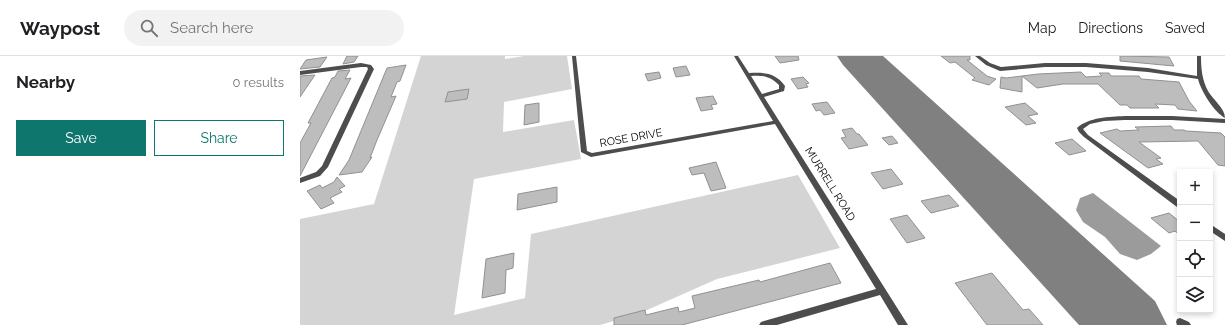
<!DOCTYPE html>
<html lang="en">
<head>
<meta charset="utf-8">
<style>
  body { margin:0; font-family:Raleway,sans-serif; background:#f2f2f2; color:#202124 }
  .controls { position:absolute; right:12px; bottom:12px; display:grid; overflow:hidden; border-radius:0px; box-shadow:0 2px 6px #0003 }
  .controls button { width:36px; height:36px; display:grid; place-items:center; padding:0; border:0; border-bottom:1px solid #e0e0e0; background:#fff; color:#202124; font:20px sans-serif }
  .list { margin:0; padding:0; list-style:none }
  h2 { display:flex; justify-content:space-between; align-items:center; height:52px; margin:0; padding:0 16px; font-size:17px }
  h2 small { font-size:13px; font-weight:400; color:#757577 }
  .actions { display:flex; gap:8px; padding:12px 16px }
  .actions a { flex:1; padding:9px 0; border:1px solid #0f766e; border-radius:0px; text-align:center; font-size:14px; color:#0f766e }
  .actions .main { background:#0f766e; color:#fff }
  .icon { flex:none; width:22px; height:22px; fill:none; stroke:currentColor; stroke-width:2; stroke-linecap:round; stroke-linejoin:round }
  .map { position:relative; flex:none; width:925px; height:269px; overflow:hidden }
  header { display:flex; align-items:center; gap:24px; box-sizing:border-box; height:56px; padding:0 20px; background:#fff; border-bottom:1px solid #e0e0e0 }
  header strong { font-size:19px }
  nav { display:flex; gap:22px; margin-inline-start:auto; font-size:14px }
  .search { width:280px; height:36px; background:#f2f2f2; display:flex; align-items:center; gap:10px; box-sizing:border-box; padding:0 14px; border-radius:22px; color:#757577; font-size:15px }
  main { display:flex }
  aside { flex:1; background:#fff }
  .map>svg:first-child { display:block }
  .green { fill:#d4d4d4 }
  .water { fill:#9b9b9b }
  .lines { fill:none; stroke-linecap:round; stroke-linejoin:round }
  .runway { fill:#808080; fill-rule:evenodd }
  .building { fill:#bdbdbd; stroke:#919191 }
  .minor { fill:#4d4d4d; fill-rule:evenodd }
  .labels { text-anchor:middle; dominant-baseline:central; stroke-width:4; stroke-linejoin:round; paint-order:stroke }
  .street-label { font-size:11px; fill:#000; stroke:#fff }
</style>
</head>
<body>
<header>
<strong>Waypost</strong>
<div class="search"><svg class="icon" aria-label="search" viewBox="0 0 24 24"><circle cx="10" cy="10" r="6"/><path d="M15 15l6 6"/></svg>Search here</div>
<nav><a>Map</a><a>Directions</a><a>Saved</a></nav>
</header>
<main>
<aside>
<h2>Nearby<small>0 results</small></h2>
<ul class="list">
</ul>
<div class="actions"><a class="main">Save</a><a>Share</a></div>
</aside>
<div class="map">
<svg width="925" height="269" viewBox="0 0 925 269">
  <rect width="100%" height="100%" fill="#fff"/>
  <path class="green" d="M121,0H205V3L224,0H267L272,33L204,46L203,76L274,64L281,103L174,123L154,259L225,242L231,178L498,119L540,192L417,223L338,258L300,269H0V163L74,148Z"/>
  <path class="water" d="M793,137L861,190L851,198L837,204L820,198L805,181L783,166L776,154L780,142Z"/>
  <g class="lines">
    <path class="runway" d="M537,0H583L855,245L867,269H779L543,9Z"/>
  </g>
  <path class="building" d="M47,0H58L54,6L43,8Z
    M475,0H498L499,4L480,7Z
    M641,0H670V4H667L687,20L696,23L689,29L672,24L675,22L655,6L650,7Z
    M820,0L869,1L874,10L820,5Z
    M27,1L20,11L0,13L6,4Z
    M106,9L100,25L97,26L91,41L96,40L77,84L70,102L72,101L62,116L39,119L49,104L87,12Z
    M386,10L390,19L376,21L373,12Z
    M50,14L45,23L51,22L0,120V87L11,67H8L32,22L35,21L38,15Z
    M359,16L361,22L348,25L345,18Z
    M781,16L786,21L802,20L799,17H809L811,20H839L841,23L879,26L889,45L897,55L878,53L875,49L855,48L859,52H830L827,49H820L798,28H763L737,32L722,20V36L700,32L701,21L706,22L738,18Z
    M15,19L0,41V20Z
    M503,21L509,27L506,28L508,31L498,33L491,23Z
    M169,33L167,43L145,46L148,36Z
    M413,40L417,48L411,49L413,53L401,55L396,42Z
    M527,46L535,57L524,59L520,54L516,55L512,48Z
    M239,47V66L224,69L225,49Z
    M725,47L738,58L728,60L736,67L726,69L705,51Z
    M871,70L874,74H884L886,75L921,77L925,81V110L918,109L898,85L839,86L861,102L856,103L863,108L848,112L800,77L817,73L820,75L839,74L835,71Z
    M552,72L557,78H559L568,89L549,93L541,82L546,81L542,74Z
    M592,80L598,87L589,89L582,82Z
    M772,83L786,95L769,99L755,87Z
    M416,106L426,132L411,135L404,117L392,119L389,112Z
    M591,113L603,128L583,133L571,117Z
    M37,121L45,130L39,133L42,136L30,142L34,147L21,153L7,135L20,129L22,132L34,126Z
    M257,131V146L217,154L218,138Z
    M649,139L659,150L631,157L621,145Z
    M869,157L880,166V179L875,175L869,177L851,162Z
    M607,159L625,182L607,187L590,163Z
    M214,197L213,212L206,214L205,237L182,242L186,203Z
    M530,207L541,227L382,269H314V262L345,254L346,259L378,251L379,256L395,252L392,240L459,224L460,226Z
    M692,217L723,254L729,253L743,269H687L655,227Z"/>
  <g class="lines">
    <path class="minor" d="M272,0H276L287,95L292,97L473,65L434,0H438L449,17C464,16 476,17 485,30L484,35L464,41L608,269H598L580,239L477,269H459L461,266L464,265L576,233L475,68L291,101L281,96ZM451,20C463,19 470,20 479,29V33L462,38Z
      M675,0H680L690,7L701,11L745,7H786L848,12L897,20V0H901C901,12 902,24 908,35C913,44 925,52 925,62C914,56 901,35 898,23L848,16L786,11H745L700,15L686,9Z
      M61,7L71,9L74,13L28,111L20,120L0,127V122L16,116L22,110L68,13L67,11H61L0,19V15Z
      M825,60H872L925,63V67L872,64H825L804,65L790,68L783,73L788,79L880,145V151H877L784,81L779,76L777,72C789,61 809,61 825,60Z
      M910,168L925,178V185L910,175Z
      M880,262L889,266L891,269H877L876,266L877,263Z"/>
  </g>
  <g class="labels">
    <g class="street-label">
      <text transform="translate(331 82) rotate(-10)">ROSE DRIVE</text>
      <text transform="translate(530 128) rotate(58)">MURRELL ROAD</text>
    </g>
  </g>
</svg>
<div class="controls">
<button>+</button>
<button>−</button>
<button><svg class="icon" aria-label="locate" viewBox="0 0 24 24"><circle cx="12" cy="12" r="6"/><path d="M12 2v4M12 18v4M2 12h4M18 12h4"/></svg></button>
<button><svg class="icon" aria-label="layers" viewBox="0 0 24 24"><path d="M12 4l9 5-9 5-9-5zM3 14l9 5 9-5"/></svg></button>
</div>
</div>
</main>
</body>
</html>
